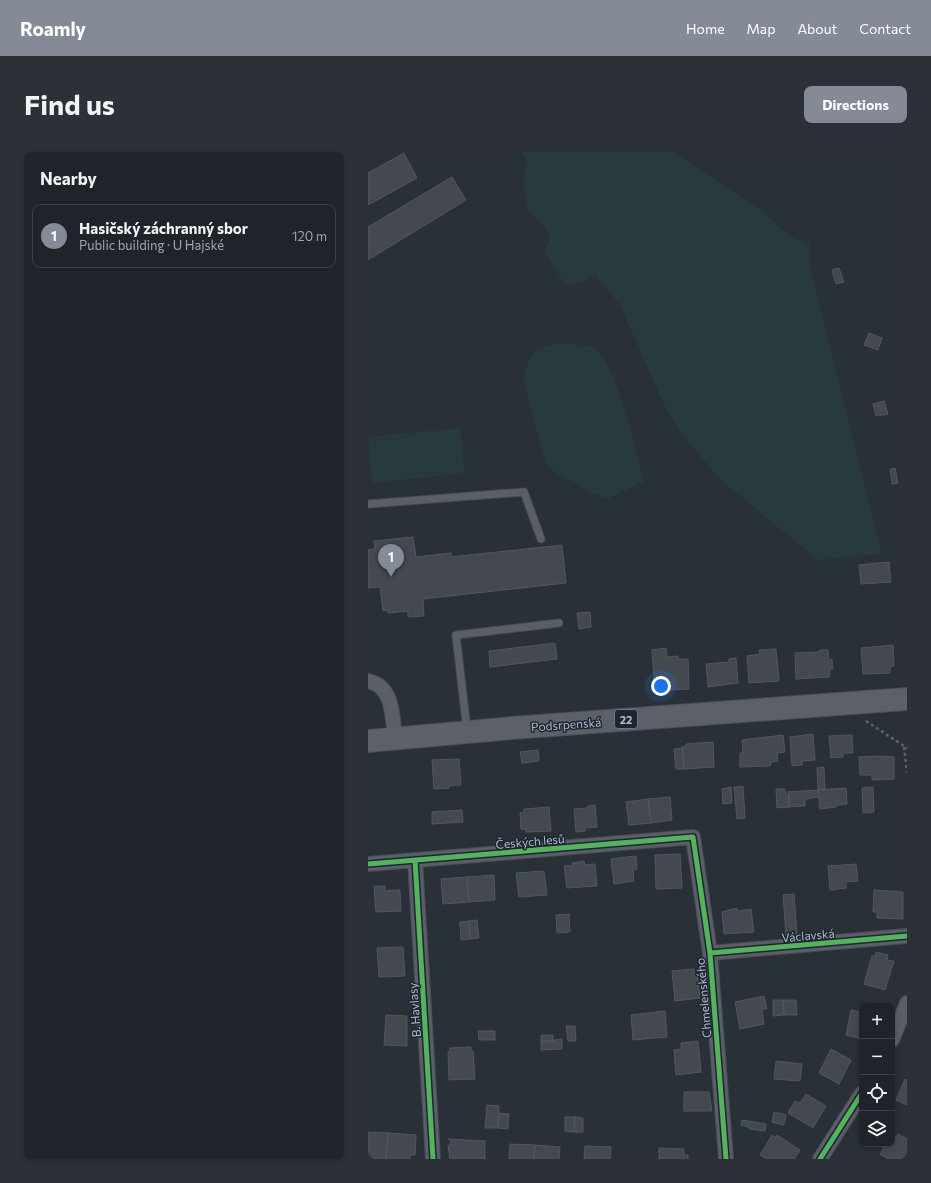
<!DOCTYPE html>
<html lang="en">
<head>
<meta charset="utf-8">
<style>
  body { margin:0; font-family:Commissioner,sans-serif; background:#2d3036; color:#f1f3f6 }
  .controls { position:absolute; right:12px; bottom:12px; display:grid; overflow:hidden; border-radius:8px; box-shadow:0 2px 6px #0003 }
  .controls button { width:36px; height:36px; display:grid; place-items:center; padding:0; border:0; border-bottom:1px solid #3d4147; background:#20242a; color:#f1f3f6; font:20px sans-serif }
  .you { position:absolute; left:293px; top:534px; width:14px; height:14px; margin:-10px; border:3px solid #fff; border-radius:50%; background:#1a73e8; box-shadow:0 0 0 6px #1a73e833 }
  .badge { display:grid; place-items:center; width:26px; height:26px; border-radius:50%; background:#848b96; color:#fff; font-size:13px; font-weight:700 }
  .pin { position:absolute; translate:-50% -33px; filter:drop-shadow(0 1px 2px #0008) }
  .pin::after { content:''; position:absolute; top:21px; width:14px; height:12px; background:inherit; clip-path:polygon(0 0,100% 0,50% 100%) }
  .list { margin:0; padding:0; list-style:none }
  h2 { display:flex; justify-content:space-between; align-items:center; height:52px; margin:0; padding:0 16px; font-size:17px }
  h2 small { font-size:13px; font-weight:400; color:#a2a4a8 }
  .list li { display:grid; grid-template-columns:26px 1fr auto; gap:12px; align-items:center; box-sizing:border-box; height:64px; margin:0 8px 8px; padding:0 8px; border:1px solid #3d4147; border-radius:8px }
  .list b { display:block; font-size:15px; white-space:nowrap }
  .list p { margin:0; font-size:13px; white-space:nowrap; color:#a2a4a8 }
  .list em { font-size:13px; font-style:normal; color:#a2a4a8 }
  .icon { flex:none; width:22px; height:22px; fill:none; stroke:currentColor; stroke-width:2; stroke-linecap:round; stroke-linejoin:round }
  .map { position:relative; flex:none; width:539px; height:1007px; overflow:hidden; border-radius:8px }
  header { display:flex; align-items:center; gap:24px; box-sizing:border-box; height:56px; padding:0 20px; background:#848b96; color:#fff }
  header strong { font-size:19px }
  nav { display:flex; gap:22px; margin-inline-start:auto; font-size:14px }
  .intro { display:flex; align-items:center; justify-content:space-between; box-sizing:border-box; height:96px; padding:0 24px }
  h1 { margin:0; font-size:28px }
  .button { padding:10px 18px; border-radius:8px; background:#848b96; color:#fff; font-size:14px; font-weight:700 }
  main { display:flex; gap:24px; padding:0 24px }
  aside { flex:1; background:#20242a; border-radius:8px; box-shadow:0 2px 6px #0003 }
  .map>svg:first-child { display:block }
  .green { fill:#273a3e }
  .building { fill:#444950; stroke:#52575f }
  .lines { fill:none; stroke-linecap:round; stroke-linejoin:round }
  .lane-casing { stroke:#484c53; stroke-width:9 }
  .street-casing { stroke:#484c53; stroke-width:16 }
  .primary-casing { stroke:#484c55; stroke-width:24 }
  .path { stroke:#5d636a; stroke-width:2.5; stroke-dasharray:3 3; stroke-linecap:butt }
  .lane { stroke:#5a5e66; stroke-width:7 }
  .street { stroke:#5a5e66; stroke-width:14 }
  .primary { stroke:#5c6168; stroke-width:22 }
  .cycleway-casing { stroke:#1d2633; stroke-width:8 }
  .cycleway { stroke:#56b35d; stroke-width:5 }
  .labels { text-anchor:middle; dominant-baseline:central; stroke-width:3; stroke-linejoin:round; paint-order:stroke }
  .shield { fill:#1d2633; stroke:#878f9c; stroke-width:1 }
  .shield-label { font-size:11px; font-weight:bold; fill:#b4bcc9 }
  .street-label { font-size:12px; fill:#b4bcc9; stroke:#1d2633 }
</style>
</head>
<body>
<header>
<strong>Roamly</strong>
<nav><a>Home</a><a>Map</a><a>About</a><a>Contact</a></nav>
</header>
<div class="intro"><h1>Find us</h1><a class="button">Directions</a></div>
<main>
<aside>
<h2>Nearby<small></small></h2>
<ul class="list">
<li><span class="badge">1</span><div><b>Hasičský záchranný sbor</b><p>Public building · U Hajské</p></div><em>120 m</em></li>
</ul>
</aside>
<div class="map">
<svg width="539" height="1007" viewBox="0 0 539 1007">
  <rect width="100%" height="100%" fill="#2a3038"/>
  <path class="green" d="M153,0H306L392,57L421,84L442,93L441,111L514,402L450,408L354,329L314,283L298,257L252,153L228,124L207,133L197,132L182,109L177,98L182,86L178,75L161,60L155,35L159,10Z
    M190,191C200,192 213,192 223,195C248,204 269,303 276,329L239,347L225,342L204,329L189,323L177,310L155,226L161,207L168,197Z
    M92,276L97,321L4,331L0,285Z"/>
  <path class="building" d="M36,1L49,26L0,53V21Z
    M84,25L98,48L0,108V75Z
    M471,116L476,130L468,132L464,118Z
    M501,181L514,186L510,198L496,193Z
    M516,249L520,262L508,264L505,252Z
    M527,316L530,331L524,332L522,317Z
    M45,385L48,405L83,401V405L194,393L198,431L55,447L56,464L40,465V459L20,461V458L15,459L12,435L0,436V398L7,397L6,389Z
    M521,410L523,430L493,432L491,413Z
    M222,460L223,475L211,477L209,461Z
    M187,491L189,507L122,515L121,499Z
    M525,493L526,514L522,515V521L495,522L493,496Z
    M298,496L299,505L310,504V507H320L321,537L287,539L284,498Z
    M408,497L411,529L381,531L379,504L392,502L391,498Z
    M452,498H460L461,508L464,507L465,517H462L461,525L428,527L427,501L451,500Z
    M368,506L370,531L340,535L338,512L361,510V507Z
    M445,582L447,608L434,609V613L424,614L422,585Z
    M415,583L417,600L409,601L410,609L403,610L402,614L372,615V601H375L374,588Z
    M484,583L485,601H475V605L463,606L461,584Z
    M345,590L346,615L316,617L314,595L318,594V592Z
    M315,596L316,617H308L306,597Z
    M170,598L171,609L154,611L152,600Z
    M511,604L526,605V627L504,628V623H492L491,605Z
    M91,607L93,633L81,634V636L66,637L64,608Z
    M456,615L457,637L450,638L449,616Z
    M375,634L377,666L369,667L366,635Z
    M363,635L364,651L355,652L354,637Z
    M505,635L506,660L495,661L494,636Z
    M478,636L479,652L469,653L468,655L452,657L450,638Z
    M408,637H417L418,644H421V655L409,656Z
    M450,638L451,645L437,647V654L421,655L420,640Z
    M302,645L304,668L283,671L280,647Z
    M280,647L283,671L261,673L258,650Z
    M227,653L229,675L217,676V679L208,680L206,657L220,656V654Z
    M181,655L183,679L158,680L157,677H153L152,661L156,660V657Z
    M94,658L95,670L64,672V660Z
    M312,702L314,736L288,737L287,703Z
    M268,704L269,717L265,718L266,729L246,732L243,707Z
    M216,709L217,713L227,712L229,734L199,736L196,714H205L204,711Z
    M488,712L490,729L478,730V736L462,738L460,714Z
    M176,719L179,743L151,745L148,721Z
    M126,723L127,748L101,750L99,725Z
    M99,725L101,750L75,752L73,727Z
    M6,734H17V739L32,738L33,759L8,760Z
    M506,738L535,740V767L509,766V760H505Z
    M426,742L429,783L418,784L415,743Z
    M369,756V759L383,757L386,780L356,782L354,760Z
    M201,762L202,780L189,781L188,763Z
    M109,768L111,786L102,787L101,769Z
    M101,769L102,787L93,788L92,770Z
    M35,795L37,824L11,825L9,796Z
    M508,800L520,803L519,808L526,809L517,838L496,832L504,804H507Z
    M326,817L327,822H329L332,846L307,849L304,819Z
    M396,844L399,857H394L396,872L372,877L367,850Z
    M405,848H415L416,863L405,864Z
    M415,848H428L429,863H416Z
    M483,858L494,860V887L478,883Z
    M297,859L299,885L265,888L263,863Z
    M18,863L39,864V894L16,893Z
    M198,874H207L208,889H200Z
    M110,879H127V888H111Z
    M173,883H185V890H173Z
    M194,887V897L173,898V890Z
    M330,889L333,920L308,923L306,898L313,897V891Z
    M103,895V899H105L107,927L81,928L80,900H82V896Z
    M463,897L483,908L471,932L451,921Z
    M408,909L434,912L432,929L406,927Z
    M537,927L539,928V953L528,948Z
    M316,940H341L344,959H316Z
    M438,942L458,954L445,976L420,961L427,949L432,951Z
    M119,953L131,954L130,976H117Z
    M406,960L418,963L416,973L404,970Z
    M131,961L141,962L140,977L130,976Z
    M197,965H207L206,980L197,979Z
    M207,965L215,966V980H206Z
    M374,968L398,972L397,979L381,977V975L373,973Z
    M0,980L20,981L18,1007H0Z
    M20,981L48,983L47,1003H42V1007H18Z
    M530,982L539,987V1004L537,1007H520L512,1002L518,992H524V983L528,985Z
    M404,983L408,986L409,983L432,998L426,1007H399L392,1003Z
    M80,987L117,989V1007H82L80,994L82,993L83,988Z
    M142,992L167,993L166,1007H141Z
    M167,993L192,995L191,1007H166Z
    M217,994L243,995L242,1007H216Z
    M291,996L316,997V1003H320V1007H291Z"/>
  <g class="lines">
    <g class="lane-casing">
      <path id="lane" d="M0,352L156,340L173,387
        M99,578L88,483L191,471"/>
    </g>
    <g class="street-casing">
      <path id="street" d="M0,529C26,534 24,565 27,586
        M47,708L65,1007
        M0,712L325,685L342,801L358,1007
        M342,801L539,784
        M524,888L539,851
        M452,1007L494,941"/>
    </g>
    <g class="primary-casing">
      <path id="primary" d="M0,589L144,576L539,547"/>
    </g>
    <path class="path" d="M498,569L539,596
      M536,595L539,620"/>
    <use href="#lane" class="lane"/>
    <use href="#street" class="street"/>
    <use href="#primary" class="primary"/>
    <g class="cycleway-casing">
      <path id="cycleway" d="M47,708L65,1007
        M0,712L325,685L342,801L358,1007
        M342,801L539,784
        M452,1007L494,941"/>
    </g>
    <use href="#cycleway" class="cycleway"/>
  </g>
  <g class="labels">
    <rect class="shield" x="247" y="558" width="22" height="18" rx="3"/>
    <g class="shield-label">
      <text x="258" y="567">22</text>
    </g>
    <g class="street-label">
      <text transform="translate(198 572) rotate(-4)">Podsrpenská</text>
      <text transform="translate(162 689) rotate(-5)">Českých lesů</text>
      <text transform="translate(440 783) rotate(-5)">Václavská</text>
      <text transform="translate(335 846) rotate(-95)">Chmelenského</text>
      <text transform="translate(46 858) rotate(-94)">B. Havlasy</text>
    </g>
  </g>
</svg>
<div class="controls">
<button>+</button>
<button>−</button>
<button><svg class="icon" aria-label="locate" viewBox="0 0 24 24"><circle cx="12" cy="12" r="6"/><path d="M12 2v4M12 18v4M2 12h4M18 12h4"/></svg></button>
<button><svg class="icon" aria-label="layers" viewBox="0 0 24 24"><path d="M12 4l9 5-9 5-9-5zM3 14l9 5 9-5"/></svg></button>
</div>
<div class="you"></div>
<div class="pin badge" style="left:23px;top:425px">1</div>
</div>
</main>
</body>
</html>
